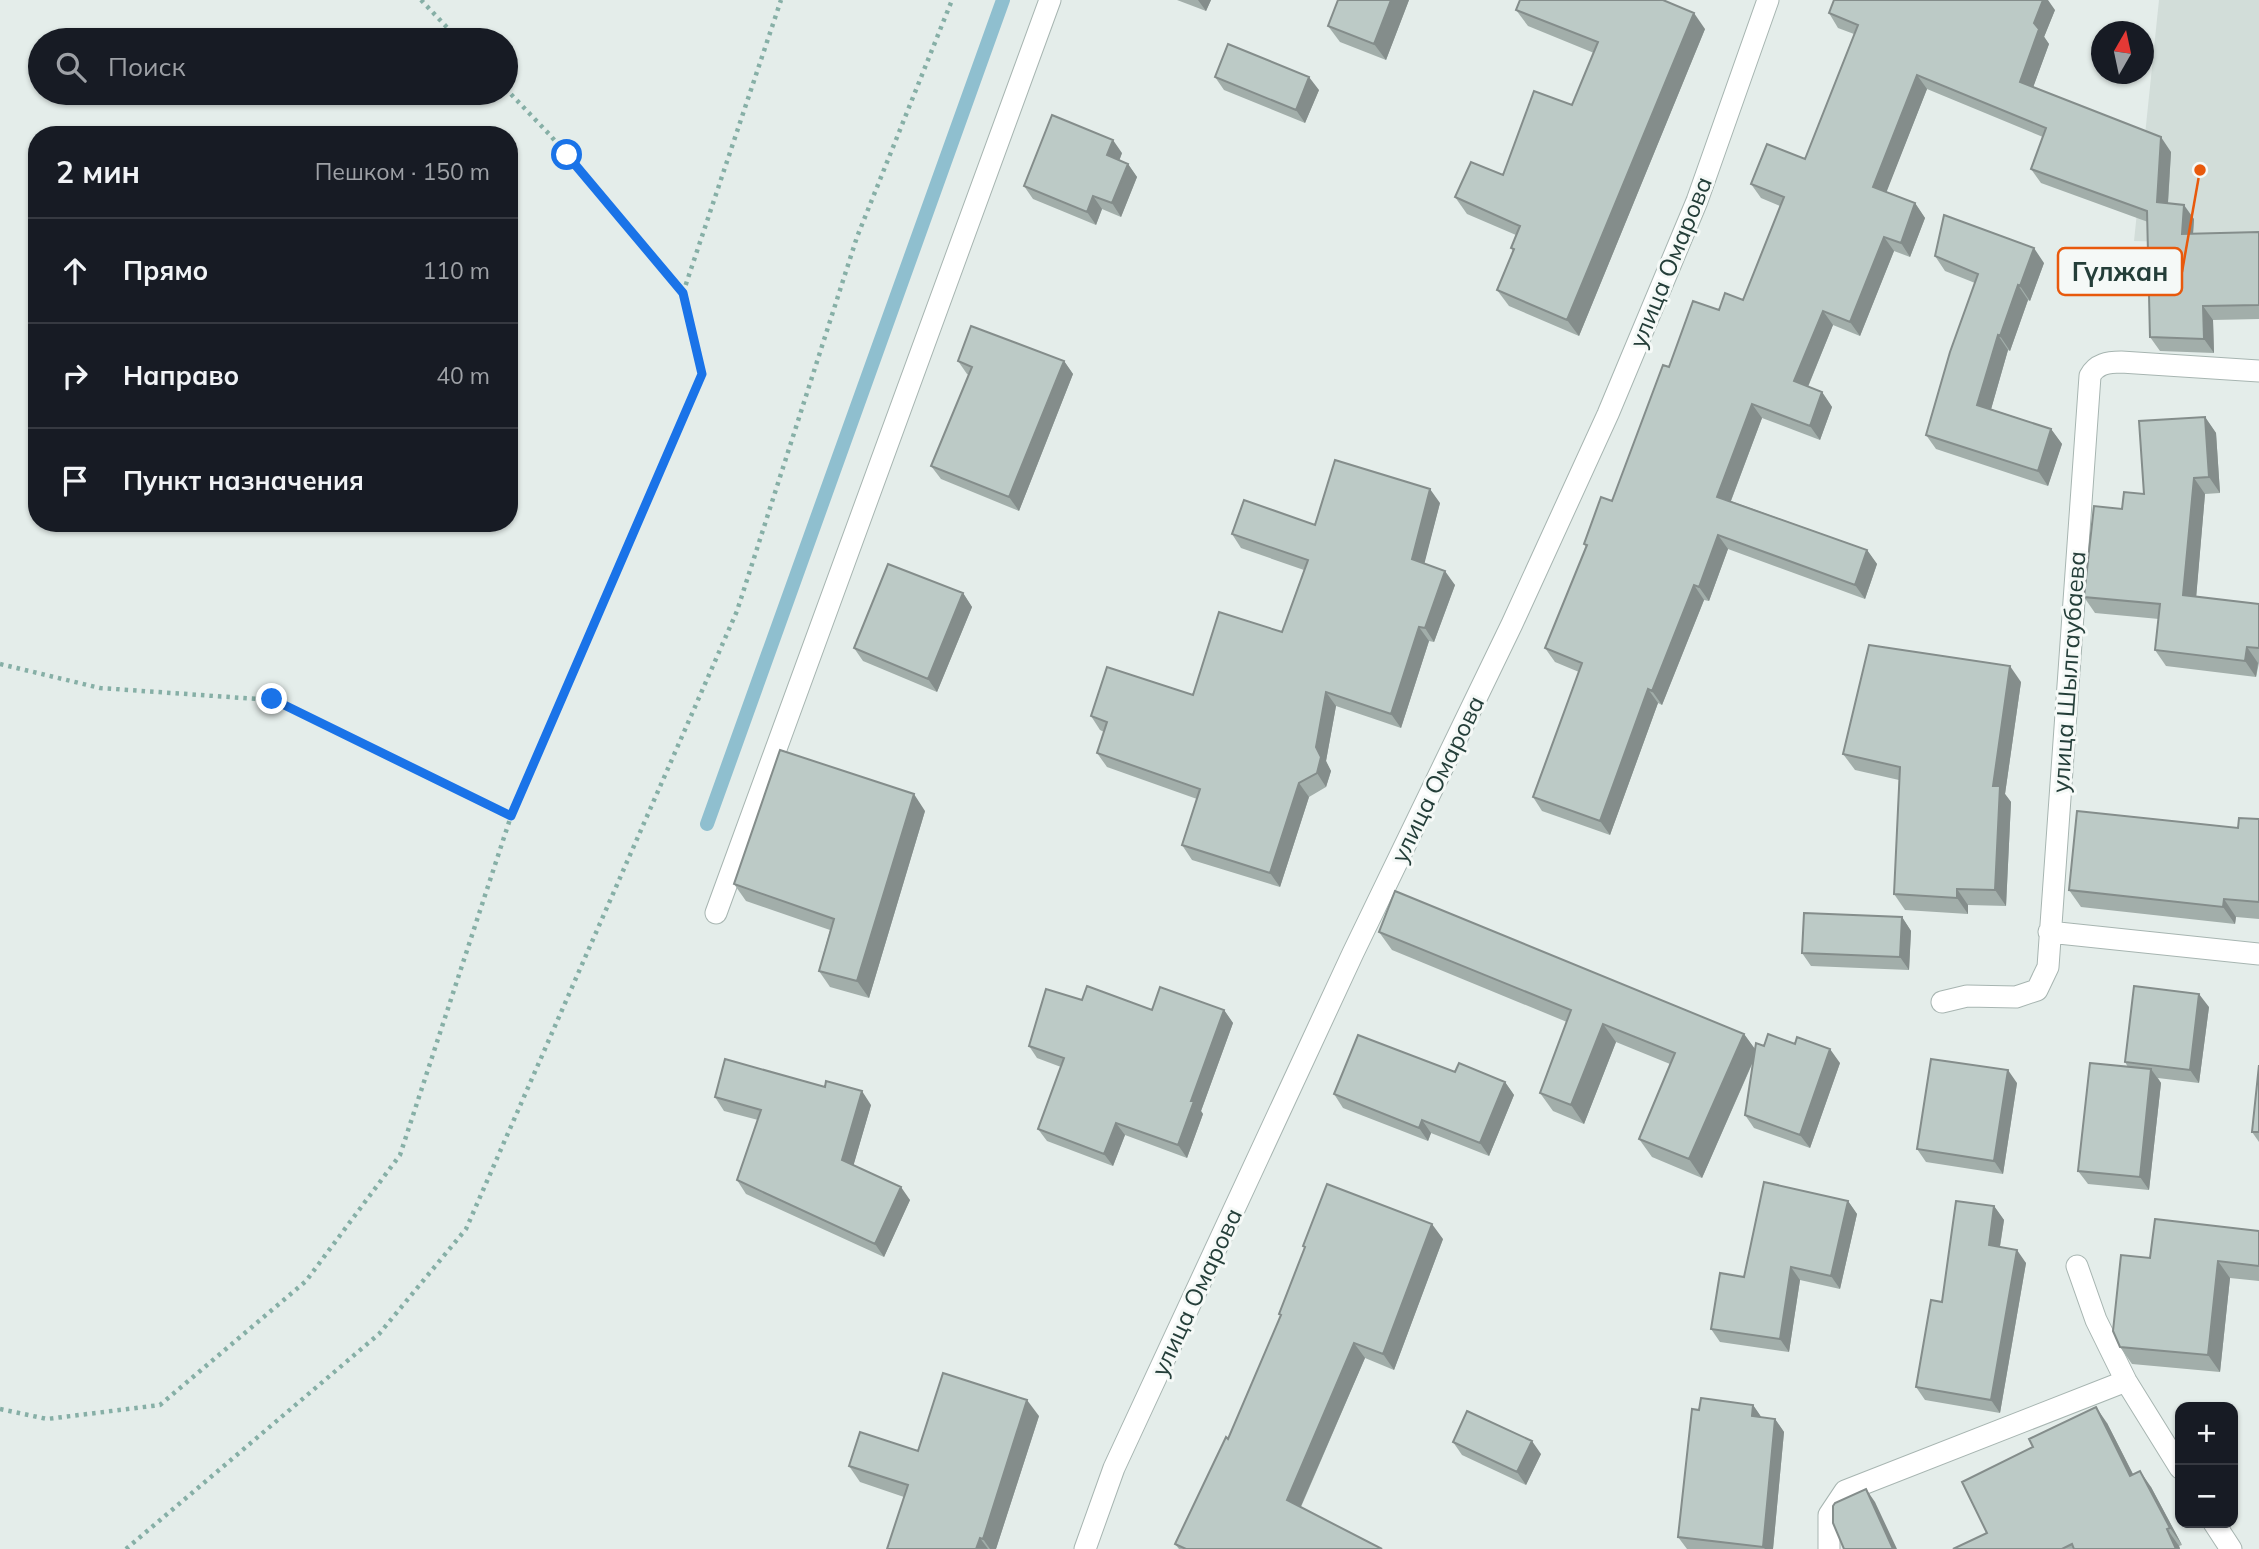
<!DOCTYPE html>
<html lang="ru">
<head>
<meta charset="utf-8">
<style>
  body { margin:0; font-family:Mulish,sans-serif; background:#20242c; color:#f1f3f6 }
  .controls { position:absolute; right:21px; bottom:21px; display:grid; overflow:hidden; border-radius:14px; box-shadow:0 2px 5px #0004 }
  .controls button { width:63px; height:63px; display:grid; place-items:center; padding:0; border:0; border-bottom:2px solid #363941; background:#171b24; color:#f1f3f6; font:35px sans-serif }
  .compass { position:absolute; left:2091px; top:21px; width:63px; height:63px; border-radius:50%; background:#171b24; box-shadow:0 2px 5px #0004; rotate:9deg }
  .stop { position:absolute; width:21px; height:21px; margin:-16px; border:5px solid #1a73e8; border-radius:50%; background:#fff }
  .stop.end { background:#1a73e8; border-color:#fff; box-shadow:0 2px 7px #0008 }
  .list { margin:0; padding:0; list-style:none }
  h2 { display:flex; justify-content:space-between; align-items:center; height:91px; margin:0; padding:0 28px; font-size:30px }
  h2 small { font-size:23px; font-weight:400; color:#9ea1a6 }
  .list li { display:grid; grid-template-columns:46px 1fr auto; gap:21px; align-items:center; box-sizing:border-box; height:105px; padding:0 28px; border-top:2px solid #363941 }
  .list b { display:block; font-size:26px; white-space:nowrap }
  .list em { font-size:23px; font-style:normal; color:#9ea1a6 }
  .icon { flex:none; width:38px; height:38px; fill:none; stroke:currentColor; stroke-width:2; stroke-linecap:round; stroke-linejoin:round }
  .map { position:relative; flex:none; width:2259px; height:1549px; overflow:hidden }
  .search { position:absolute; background:#171b24; box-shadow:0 2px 5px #0004; left:28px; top:28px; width:490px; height:77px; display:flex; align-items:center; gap:18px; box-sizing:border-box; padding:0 24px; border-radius:38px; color:#9ea1a6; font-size:26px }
  .panel { position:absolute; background:#171b24; box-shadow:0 2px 5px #0004; left:28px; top:126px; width:490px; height:406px; border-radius:28px }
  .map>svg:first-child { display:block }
  .built { fill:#d2ddd9 }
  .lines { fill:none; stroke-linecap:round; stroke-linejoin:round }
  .stream { stroke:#8fbfcf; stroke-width:14 }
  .street-casing { stroke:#a7b5b1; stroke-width:23 }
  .path { stroke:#86afa6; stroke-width:4.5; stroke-dasharray:3.5 5; stroke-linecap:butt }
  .street { stroke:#fff; stroke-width:21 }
  .wall { fill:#a2aeaa }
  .shaded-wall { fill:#848d8b }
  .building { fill:#bccac6; stroke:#848d8b; stroke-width:2 }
  .route { stroke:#1a73e8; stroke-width:9 }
  .labels { text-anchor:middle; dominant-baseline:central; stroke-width:6; stroke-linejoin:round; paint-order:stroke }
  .street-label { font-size:24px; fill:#243e39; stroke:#f5f9f7 }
  .leader { fill:none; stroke:#e8590c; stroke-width:2.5 }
  .callout-dot { fill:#e8590c; stroke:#f5f9f7; stroke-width:2.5 }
  .callout { fill:#f5f9f7; stroke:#e8590c; stroke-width:2.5 }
  .callout-label { font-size:26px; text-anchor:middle; font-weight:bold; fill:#243e39 }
</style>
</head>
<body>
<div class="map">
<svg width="2259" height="1549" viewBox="0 0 2259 1549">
  <rect width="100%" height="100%" fill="#e4edea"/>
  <path class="built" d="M2159,0H2259V237L2174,242L2134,241Z"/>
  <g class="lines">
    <path class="stream" d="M707,824L1003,0"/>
    <g class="street-casing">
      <path id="street" d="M716,913L1050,0
        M2049,932L2259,954
        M1942,1002L1967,996L2016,997L2037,990L2048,967L2090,376C2096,364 2108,362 2121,362L2259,371
        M2077,1266L2096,1320L2126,1381L2180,1468
        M2214,1523L2231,1549
        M1085,1549L1114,1468L1353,953L1512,624L1608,414L1697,201L1768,0
        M1829,1549V1515L1845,1491L2126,1381"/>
    </g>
    <path class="path" d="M421,0L459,40
      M683,293L781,0
      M0,664L100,688L272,700L511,816
      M0,1409L47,1419L160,1405L306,1281L400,1155L511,816L702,374L683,293L550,135L506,89
      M126,1549L379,1334L466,1229L737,611L857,237L952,0"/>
    <use href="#street" class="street"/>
  </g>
  <path class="wall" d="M1177,0H1211L1206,11Z
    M1338,0H1409L1386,60L1340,42L1328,26Z
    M1516,10L1705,29L1579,336L1509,306L1497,290L1513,251L1511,248L1516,235L1467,214L1455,197L1503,175L1572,105L1594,53L1528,26Z
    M2055,10L2044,37L2049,44L2033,87L2171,152L2168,204L2194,219L2193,234L2259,232V319L2213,320L2214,353L2160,351L2150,337L2148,222L2041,183L2031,169L2043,137L1927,89L1886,192L1915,203L1925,218L1910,257L1894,251L1860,336L1833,325L1808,387L1822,392L1832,407L1820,440L1762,418L1731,501L1867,550L1877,564L1865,599L1728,549L1709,601L1704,600L1662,705L1658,703L1610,835L1542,811L1533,797L1579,672L1555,662L1545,648L1586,547L1584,544L1612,501L1669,367L1719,310L1743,300L1780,206L1761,198L1751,184L1805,159L1854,34L1838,28L1829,13Z
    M1215,77L1319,90L1305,123L1224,90Z
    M1122,153L1119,161L1128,164L1137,177L1121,217L1102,209L1096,225L1033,199L1024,186Z
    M1935,256L2044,263L2030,301L2028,300L2010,351L2008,350L1991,409L2051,429L2062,444L2048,486L1936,449L1926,435L1975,283L1945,271Z
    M958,361H1064L1073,374L1019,511L941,479L931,466L969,375L967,374Z
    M2205,417L2216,433L2220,493L2205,494L2196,597L2259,604V663L2256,677L2166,666L2155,650L2159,619L2095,613L2084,597L2122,509L2144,494Z
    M1440,503L1424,563L1455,585L1434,642L1429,641L1401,728L1336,706L1326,761L1331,771L1326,787L1309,797L1280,887L1192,860L1182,845L1197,799L1107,767L1097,753L1104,732L1100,730L1091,716L1193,695L1282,632L1304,570L1241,548L1232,534L1315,525Z
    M963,593L972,607L937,692L863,661L854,648Z
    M2021,682L2005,794L2011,802L2006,906L1968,905V914L1905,910L1894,894L1899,780L1855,770L1843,754Z
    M925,811L869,998L830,987L819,971L830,930L746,901L734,884Z
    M2259,819V919L2236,917L2235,924L2081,907L2069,890Z
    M1902,917L1911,931L1909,970L1811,966L1802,953Z
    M1379,932L1744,1034L1755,1049L1764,1046L1840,1063L1810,1148L1754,1128L1745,1115L1753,1062L1702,1178L1652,1157L1639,1139L1670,1064L1616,1042L1584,1124L1553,1111L1540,1093L1567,1022L1392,950Z
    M1082,1000L1152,1010H1224L1233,1023L1201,1111L1203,1114L1187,1158L1125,1135L1113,1166L1047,1141L1038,1129L1061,1067L1037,1058L1029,1046Z
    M2209,1007L2199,1083L2158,1078L2161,1083L2149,1190L2088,1184L2078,1171L2128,1067L2125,1062Z
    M2259,1065V1142L2252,1132Z
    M1455,1072L1505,1082L1514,1095L1489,1156L1431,1133L1428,1141L1343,1108L1334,1094Z
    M2017,1083L2003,1174L1926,1162L1917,1149Z
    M715,1097L871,1105L853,1166L910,1200L884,1257L746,1194L737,1180L758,1120L724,1111Z
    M1848,1201L1857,1214L1840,1289L1800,1280L1789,1352L1720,1342L1711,1329L1744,1277Z
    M1994,1206L2004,1220L2000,1247L2026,1263L2000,1413L1925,1400L1916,1387L1942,1302Z
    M2259,1231V1281L2230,1278L2220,1372L2132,1364L2120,1347L2150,1258Z
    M1443,1239L1394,1370L1365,1358L1301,1507L1382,1549H1179L1175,1544L1228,1439L1281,1316L1279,1314L1305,1248L1303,1246Z
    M1753,1405L1761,1417L1775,1419L1784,1432L1773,1549H1687L1678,1537L1699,1410Z
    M1039,1416L996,1549H887L904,1497L860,1482L849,1466L918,1451Z
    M2107,1423L2133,1474L2151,1487L2182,1545L2179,1546L2180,1549H1953L1987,1533Z
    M1453,1442L1541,1454L1526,1485L1462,1455Z"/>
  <path class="shaded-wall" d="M1198,0H1211L1206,11Z
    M1391,0H1409L1386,60L1374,44Z
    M2043,0H2048L2055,10L2044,37L2034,23Z
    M1694,13L1705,29L1579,336L1567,320Z
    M2039,29L2049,44L2030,96L2020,82Z
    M1917,75L1927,89L1883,201L1873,187Z
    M1309,77L1319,90L1305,123L1296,110Z
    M2161,137L2171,152L2167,217L2157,202Z
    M1113,140L1122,153L1116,169L1107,155Z
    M1128,164L1137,177L1121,217L1112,203Z
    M1093,196L1102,209L1096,225L1087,212Z
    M1915,203L1925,218L1910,257L1901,243Z
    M2184,205L2194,219L2192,248L2182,234Z
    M1884,237L1894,251L1860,336L1850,322Z
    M2034,248L2044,263L2030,301L2020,286Z
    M2018,285L2028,300L2010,351L2000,336Z
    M2203,306L2213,320L2214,353L2204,339Z
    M1823,311L1833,325L1804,396L1794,381Z
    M1998,335L2008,350L1988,420L1977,405Z
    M1064,361L1073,374L1019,511L1009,497Z
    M1822,392L1832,407L1820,440L1810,426Z
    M1752,404L1762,418L1727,511L1717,497Z
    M2205,417L2216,433L2220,493L2209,477Z
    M2051,429L2062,444L2048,486L2038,471Z
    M2194,478L2205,494L2195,611L2183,595Z
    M1430,489L1440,503L1422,573L1412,559Z
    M1718,535L1728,549L1709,601L1699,587Z
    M1867,550L1877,564L1865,599L1855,585Z
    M1445,571L1455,585L1434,642L1425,628Z
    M1694,585L1704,600L1662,705L1652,691Z
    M963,593L972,607L937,692L928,679Z
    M1419,627L1429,641L1401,728L1391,714Z
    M2247,647L2258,663L2256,677L2245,661Z
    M2010,666L2021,682L2005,794L2011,802L2006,906L1995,890L1993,786Z
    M1648,689L1658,703L1610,835L1600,821Z
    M1326,692L1336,706L1326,761L1331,771L1326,787L1317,773L1316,747Z
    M1299,783L1309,797L1280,887L1270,873Z
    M914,794L925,811L869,998L857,981Z
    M1957,889L1968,905V914L1957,898Z
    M2224,899L2236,917L2235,924L2223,907Z
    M1902,917L1911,931L1909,970L1900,957Z
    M2199,994L2209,1007L2199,1083L2190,1070Z
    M1224,1010L1233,1023L1201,1111L1203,1114L1187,1158L1178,1145L1191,1101Z
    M1603,1024L1616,1042L1584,1124L1571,1105Z
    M1744,1034L1757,1052L1702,1178L1689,1159Z
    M1830,1049L1840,1063L1810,1148L1800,1135Z
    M2151,1069L2161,1083L2149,1190L2140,1177Z
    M2008,1070L2017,1083L2003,1174L1994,1161Z
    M1505,1082L1514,1095L1489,1156L1480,1143Z
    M862,1091L871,1105L851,1174L842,1160Z
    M1422,1120L1431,1133L1428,1141L1419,1128Z
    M1116,1123L1125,1135L1113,1166L1104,1154Z
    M901,1187L910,1200L884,1257L875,1244Z
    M1848,1201L1857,1214L1840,1289L1831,1276Z
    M1994,1206L2004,1220L1998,1258L1989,1245Z
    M1432,1224L1443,1239L1394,1370L1383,1354Z
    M2017,1250L2026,1263L2000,1413L1991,1400Z
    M2218,1261L2230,1278L2220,1372L2208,1355Z
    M1791,1267L1800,1280L1789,1352L1780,1339Z
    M1354,1343L1365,1358L1297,1515L1287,1500Z
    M1027,1400L1039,1416L996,1549H990L983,1539Z
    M1753,1405L1762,1418L1752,1416Z
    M2096,1407L2107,1423L2142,1492L2130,1476Z
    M1775,1419L1784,1432L1773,1549H1765L1763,1547Z
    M1532,1441L1541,1454L1526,1485L1517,1472Z
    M2140,1471L2151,1487L2182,1545L2170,1528Z
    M1866,1489L1875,1502L1897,1549H1893Z
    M2167,1529L2179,1546L2180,1549H2176Z
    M980,1538L988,1549H976Z"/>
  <path class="building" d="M1338,0H1391L1374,44L1328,26Z
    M1520,0H1663L1694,13L1567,320L1497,290L1514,249L1511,248L1520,226L1455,197L1471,162L1503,175L1534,91L1572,105L1598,42L1516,10Z
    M1834,0H2043L2034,23L2039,29L2020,82L2161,137L2157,202L2184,205L2182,234L2259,232V305L2203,306L2204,339L2150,337L2147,211L2031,169L2046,128L1917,75L1873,187L1915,203L1901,243L1884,237L1850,322L1823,311L1794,381L1822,392L1810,426L1752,404L1717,497L1867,550L1855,585L1718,535L1699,587L1694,585L1652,691L1648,689L1600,821L1533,797L1582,663L1545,648L1587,545L1584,544L1601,497L1612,501L1663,365L1669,367L1693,301L1719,310L1725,293L1743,300L1784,197L1751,184L1767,144L1805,159L1858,25L1829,13Z
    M1228,44L1309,77L1296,110L1215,77Z
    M1052,115L1113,140L1107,155L1128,164L1112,203L1093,196L1087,212L1024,186Z
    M1944,215L2034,248L2020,286L2018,285L2000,336L1998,335L1977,405L2051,429L2038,471L1926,435L1950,352L1978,274L1935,256Z
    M971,326L1064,361L1009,497L931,466L972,367L958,361Z
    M2205,417L2209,477L2194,478L2183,595L2259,604V648L2247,647L2245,661L2155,650L2160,604L2084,597L2094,506L2122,509L2124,492L2144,494L2139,421Z
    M1335,460L1430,489L1412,559L1445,571L1425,628L1419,627L1391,714L1326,692L1316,747L1321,757L1317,773L1299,783L1270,873L1182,845L1200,789L1097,753L1107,722L1091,716L1107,667L1193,695L1219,612L1282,632L1308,560L1232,534L1244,500L1315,525Z
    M888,564L963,593L928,679L854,648Z
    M1869,645L2010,666L1993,786H2000L1995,890L1957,889V898L1894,894L1900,767L1843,754Z
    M780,750L914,794L857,981L819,971L834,919L734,884Z
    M2077,811L2238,828L2239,818L2259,819V902L2224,899L2223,907L2069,890Z
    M1395,891L1744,1034L1689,1159L1639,1139L1675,1053L1603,1024L1571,1105L1540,1093L1571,1010L1379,932Z
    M1804,913L1902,917L1900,957L1802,953Z
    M1087,986L1152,1010L1160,987L1224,1010L1191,1101H1194L1178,1145L1116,1123L1104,1154L1038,1129L1064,1058L1029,1046L1046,989L1082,1000Z
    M2134,986L2199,994L2190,1070L2125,1062Z
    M1768,1034L1795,1044L1797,1037L1830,1049L1800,1135L1745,1115L1756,1043L1764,1046Z
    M1358,1035L1455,1072L1459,1063L1505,1082L1480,1143L1422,1120L1419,1128L1334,1094Z
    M725,1059L825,1087L826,1081L862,1091L842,1160L901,1187L875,1244L737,1180L761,1110L715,1097Z
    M1931,1059L2008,1070L1994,1161L1917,1149Z
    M2090,1063L2151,1069L2140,1177L2078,1171Z
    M2259,1065V1132H2252Z
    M1764,1182L1848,1201L1831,1276L1791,1267L1780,1339L1711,1329L1720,1273L1744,1277Z
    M1327,1184L1432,1224L1383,1354L1354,1343L1287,1500L1382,1549H1186L1175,1544L1226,1437L1228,1439L1281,1315L1279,1314L1305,1247L1303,1246Z
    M1956,1201L1994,1206L1989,1245L2017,1250L1991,1400L1916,1387L1931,1300L1942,1302Z
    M2155,1219L2259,1231V1266L2218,1261L2208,1355L2120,1347L2113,1331L2121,1255L2150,1258Z
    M943,1373L1027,1400L983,1539L980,1538L976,1549H887L908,1485L849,1466L860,1432L918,1451Z
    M1701,1398L1753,1405L1752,1416L1775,1419L1763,1547L1678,1537L1692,1409L1699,1410Z
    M2096,1407L2130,1476L2140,1471L2170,1528L2167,1529L2176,1549H2074L2072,1544L2062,1549H1953L1987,1533L1962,1482L2033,1447L2029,1439Z
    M1467,1411L1532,1441L1517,1472L1453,1442Z
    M1866,1489L1893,1549H1844L1833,1523V1506L1835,1503Z"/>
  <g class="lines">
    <path class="route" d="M272,699L511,816L702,374L683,293L567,155"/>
  </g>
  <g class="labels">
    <g class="street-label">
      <text transform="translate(1670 262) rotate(-68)">улица Омарова</text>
      <text transform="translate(2068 672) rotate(-86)">улица Шылгаубаева</text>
      <text transform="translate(1437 779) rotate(-64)">улица Омарова</text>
      <text transform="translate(1196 1292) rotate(-65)">улица Омарова</text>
    </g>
  </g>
  <path class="leader" d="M2200 170L2182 272"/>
  <circle class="callout-dot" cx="2200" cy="170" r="7"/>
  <rect class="callout" x="2058" y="248" width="124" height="47" rx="7"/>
  <g class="callout-label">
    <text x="2120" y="281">Гүлжан</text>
  </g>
</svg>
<div class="controls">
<button>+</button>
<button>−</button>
</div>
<svg class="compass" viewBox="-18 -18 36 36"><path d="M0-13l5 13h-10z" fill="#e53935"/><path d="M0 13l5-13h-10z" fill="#9ea1a6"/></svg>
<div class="stop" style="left:567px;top:155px"></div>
<div class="stop end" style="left:272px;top:699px"></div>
<div class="search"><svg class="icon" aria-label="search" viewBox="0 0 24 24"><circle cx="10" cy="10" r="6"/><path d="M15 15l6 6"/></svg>Поиск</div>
<section class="panel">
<h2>2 мин<small>Пешком · 150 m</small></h2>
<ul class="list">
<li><svg class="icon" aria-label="ahead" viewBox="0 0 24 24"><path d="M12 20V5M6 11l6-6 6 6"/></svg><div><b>Прямо</b></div><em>110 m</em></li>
<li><svg class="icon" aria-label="right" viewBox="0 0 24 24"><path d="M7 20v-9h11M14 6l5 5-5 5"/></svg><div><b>Направо</b></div><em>40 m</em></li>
<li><svg class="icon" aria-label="arrive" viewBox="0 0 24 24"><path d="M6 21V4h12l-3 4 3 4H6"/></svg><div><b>Пункт назначения</b></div></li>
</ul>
</section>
</div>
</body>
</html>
